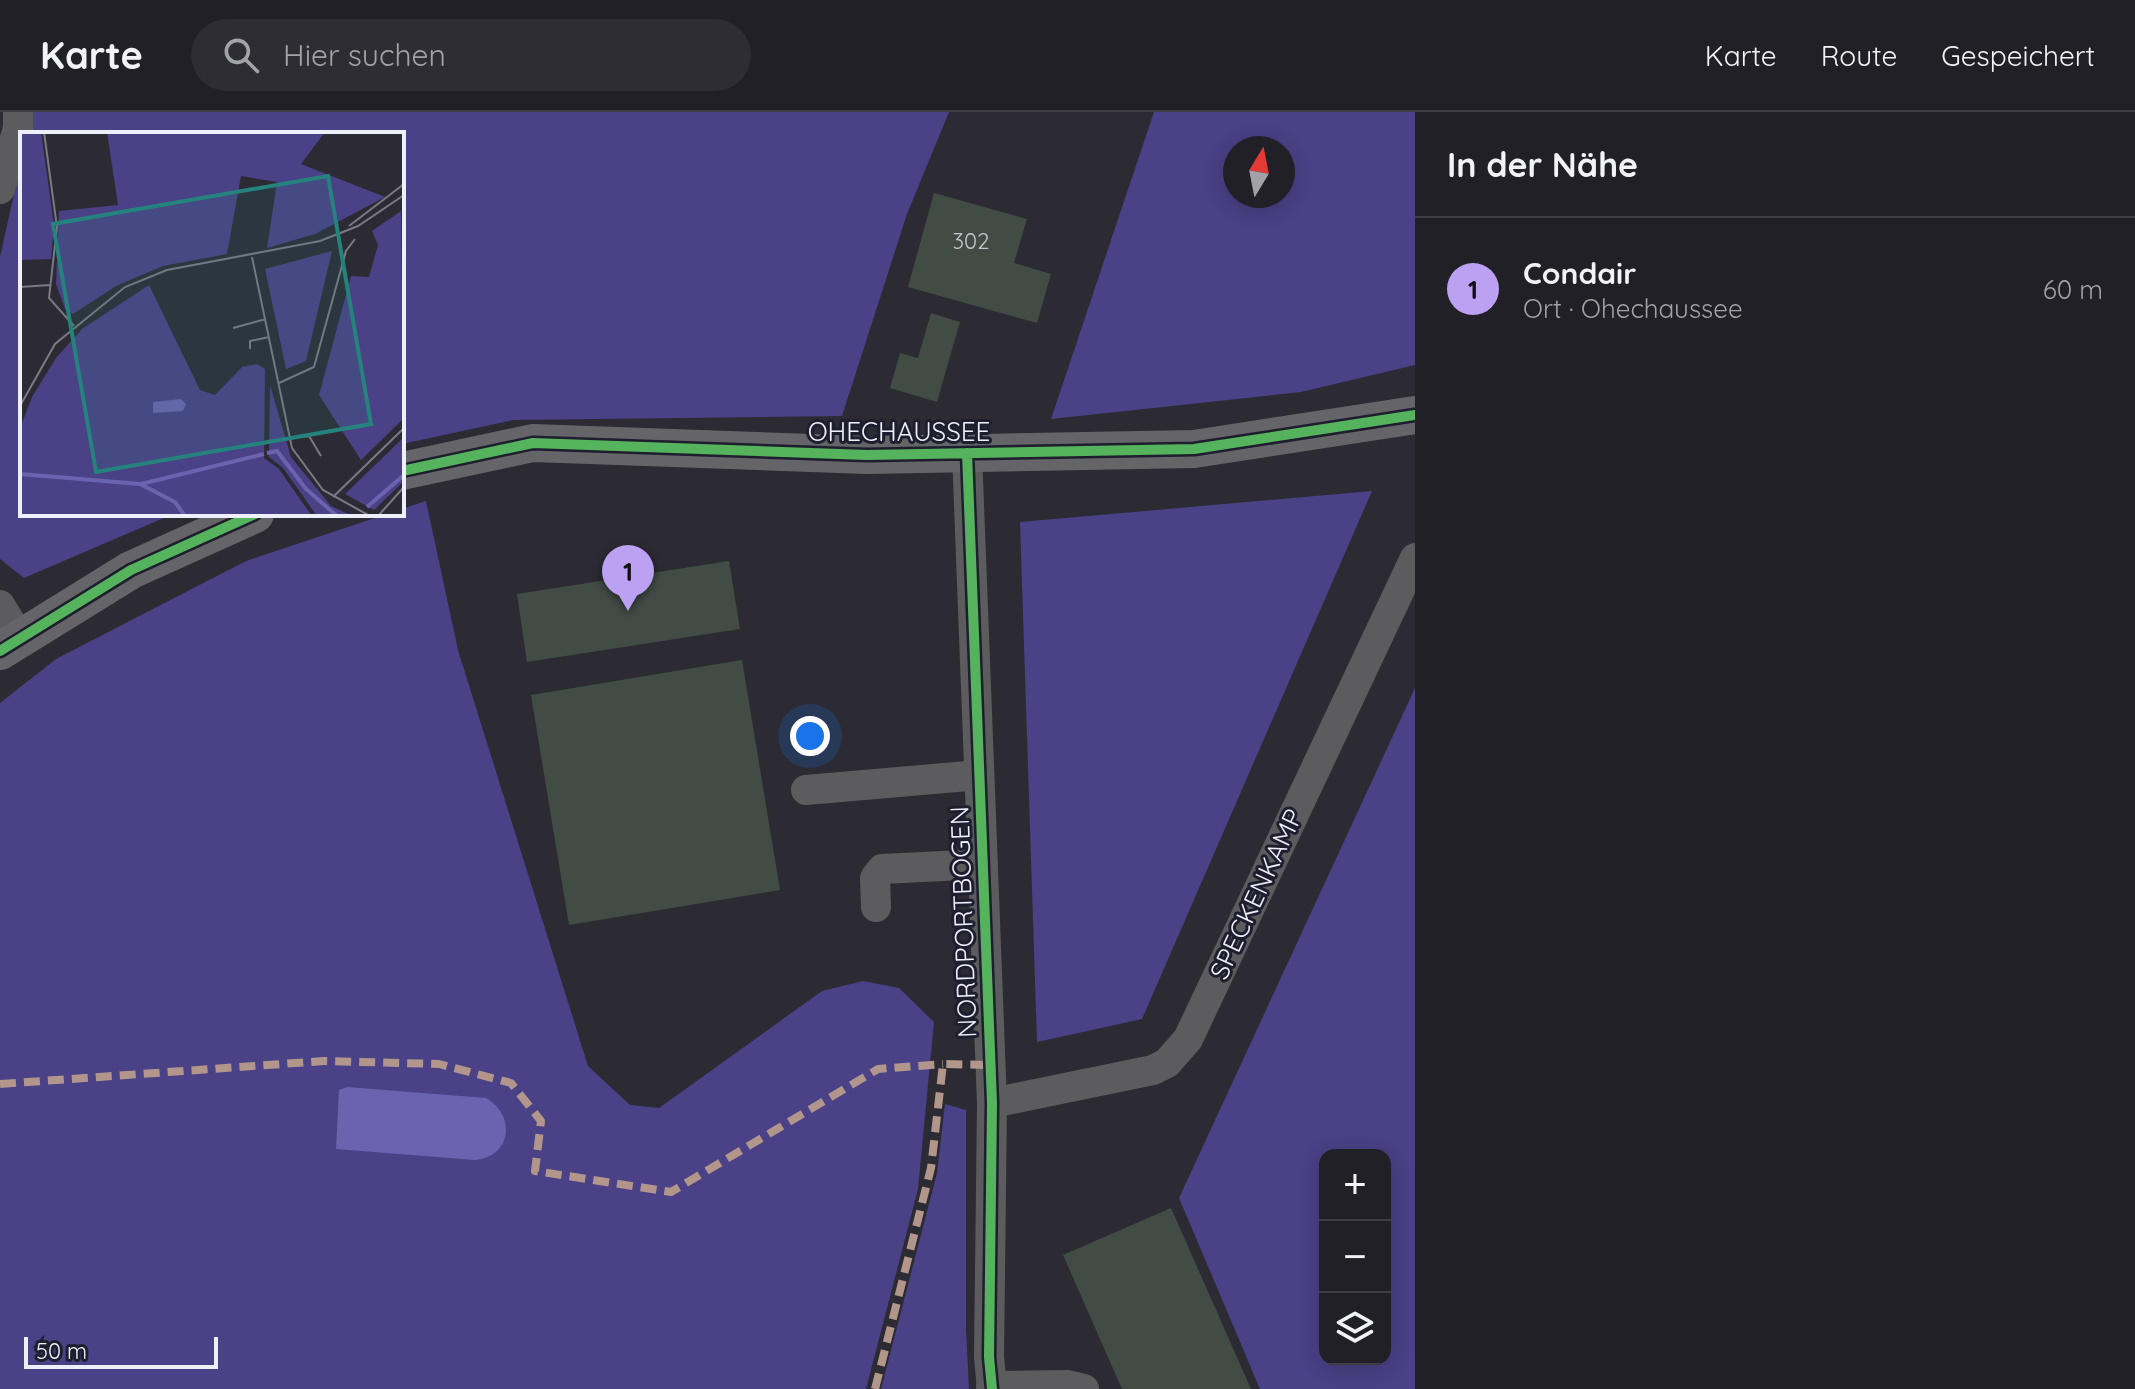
<!DOCTYPE html>
<html lang="de">
<head>
<meta charset="utf-8">
<style>
  body { margin:0; font-family:Quicksand,sans-serif; background:#2d2d33; color:#f1f3f6 }
  .controls { position:absolute; right:24px; bottom:24px; display:grid; overflow:hidden; border-radius:16px; box-shadow:0 4px 20px #0003 }
  .controls button { width:72px; height:72px; display:grid; place-items:center; padding:0; border:0; border-bottom:2px solid #3e3e44; background:#212027; color:#f1f3f6; font:40px sans-serif }
  .compass { position:absolute; left:1223px; top:24px; width:72px; height:72px; border-radius:50%; background:#212027; box-shadow:0 4px 20px #0003; rotate:10deg }
  .scale { position:absolute; left:24px; bottom:20px; width:194px; box-sizing:border-box; padding-left:8px; border:4px solid #efeffb; border-top:0; font-size:22px; line-height:28px; white-space:nowrap; color:#efeffb; -webkit-text-stroke:6px #1e1e2e; paint-order:stroke }
  .you { position:absolute; left:810px; top:624px; width:28px; height:28px; margin:-20px; border:6px solid #fff; border-radius:50%; background:#1a73e8; box-shadow:0 0 0 12px #1a73e833 }
  .badge { display:grid; place-items:center; width:52px; height:52px; border-radius:50%; background:#bca0f2; color:#111; font-size:26px; font-weight:700 }
  .pin { position:absolute; translate:-50% -66px; filter:drop-shadow(0 2px 4px #0008) }
  .pin::after { content:''; position:absolute; top:42px; width:28px; height:24px; background:inherit; clip-path:polygon(0 0,100% 0,50% 100%) }
  .list { margin:0; padding:0; list-style:none }
  h2 { display:flex; justify-content:space-between; align-items:center; height:104px; margin:0; padding:0 32px; font-size:34px }
  h2 small { font-size:26px; font-weight:400; color:#a2a3a7 }
  .list li { display:grid; grid-template-columns:52px 1fr auto; gap:24px; align-items:center; box-sizing:border-box; height:144px; padding:0 32px; border-top:2px solid #3e3e44 }
  .list b { display:block; font-size:30px; white-space:nowrap }
  .list p { margin:0; font-size:26px; white-space:nowrap; color:#a2a3a7 }
  .list em { font-size:26px; font-style:normal; color:#a2a3a7 }
  .icon { flex:none; width:44px; height:44px; fill:none; stroke:currentColor; stroke-width:2; stroke-linecap:round; stroke-linejoin:round }
  .map { position:relative; flex:none; width:1415px; height:1277px; overflow:hidden }
  header { display:flex; align-items:center; gap:48px; box-sizing:border-box; height:112px; padding:0 40px; background:#212027; border-bottom:2px solid #3e3e44 }
  header strong { font-size:38px }
  nav { display:flex; gap:44px; margin-inline-start:auto; font-size:28px }
  .search { width:560px; height:72px; background:#2d2d33; display:flex; align-items:center; gap:20px; box-sizing:border-box; padding:0 28px; border-radius:44px; color:#a2a3a7; font-size:30px }
  main { display:flex }
  aside { flex:1; background:#212027 }
  .map>svg:first-child { display:block }
  .green { fill:#4a4186; fill-rule:evenodd }
  .water { fill:#6b63af }
  .building { fill:#414c45 }
  .lines { fill:none; stroke-linecap:round; stroke-linejoin:round }
  .minor { stroke:#5c5c5f; stroke-width:30 }
  .major { stroke:#646469; stroke-width:38 }
  .quiet { stroke:#b2968c; stroke-width:8; stroke-dasharray:16 8; stroke-linecap:butt }
  .cycleway-casing { stroke:#1e1e2e; stroke-width:15 }
  .cycleway { stroke:#56b35d; stroke-width:10 }
  .labels { text-anchor:middle; dominant-baseline:central; stroke-width:6; stroke-linejoin:round; paint-order:stroke }
  .number-label { font-size:22px; fill:#c4c6ce }
  .street-label { font-size:26px; fill:#efeffb; stroke:#1e1e2e }
  .inset-river { fill:none; stroke:#6b63af; stroke-width:4 }
  .inset-road { fill:none; stroke:#7a7984; stroke-width:2 }
  .view { fill:#25827c; fill-opacity:0.15; stroke:#25827c; stroke-width:4 }
  .inset-edge { fill:none; stroke:#efeffb; stroke-width:4 }
</style>
</head>
<body>
<header>
<strong>Karte</strong>
<div class="search"><svg class="icon" aria-label="search" viewBox="0 0 24 24"><circle cx="10" cy="10" r="6"/><path d="M15 15l6 6"/></svg>Hier suchen</div>
<nav><a>Karte</a><a>Route</a><a>Gespeichert</a></nav>
</header>
<main>
<div class="map">
<svg width="1415" height="1277" viewBox="0 0 1415 1277">
  <rect width="100%" height="100%" fill="#2c2b34"/>
  <path class="green" d="M31,0H949L907,102L842,304L513,308L402,332V22H27Z
    M1154,0H1415V253L1301,280L1051,307ZM1235,36H1283V84H1235Z
    M22,46V402H173L24,466L0,447V145Z
    M1372,379L1142,907L1037,930L1020,410Z
    M426,389L458,538L588,954L630,993L659,996L822,879L863,869L899,876L934,910L918,1077L866,1277H0V591L56,547L246,449L387,402H402V397Z
    M1415,576V1277H1260L1179,1086ZM1325,1043H1385V1247H1325Z
    M945,992L966,998V1217L969,1277H881L937,1061Z"/>
  <path class="water" d="M347,975L486,986C516,1003 512,1045 475,1048L336,1037L339,978Z"/>
  <path class="building" d="M934,81L1027,107L1014,151L1051,162L1037,211L908,175Z
    M931,201L960,210L937,290L890,276L900,241L918,246Z
    M729,449L740,517L527,550L517,482Z
    M742,548L780,778L569,813L531,583Z
    M1171,1096L1251,1277H1122L1063,1143Z"/>
  <g class="lines">
    <path class="minor" d="M0,77L18,16V0
      M967,341L992,991L989,1245L992,1277
      M0,493L20,526
      M806,678L979,663
      M876,795L875,766L882,757L983,752
      M992,991L1153,958L1167,951L1188,927L1415,446
      M991,1274L1068,1273L1084,1277"/>
    <path class="major" d="M402,359L533,331L867,343L1194,337L1415,303
      M0,539L131,458L255,402"/>
    <path class="quiet" d="M0,972L324,949L439,952L511,971L541,1009L535,1059L671,1080L878,957L943,952
      M875,1277L931,1056L943,952L990,953"/>
    <g class="cycleway-casing">
      <path id="cycleway" d="M967,341L992,991L989,1245L992,1277
        M402,359L533,331L867,343L1194,337L1415,303
        M0,539L131,458L255,402"/>
    </g>
    <use href="#cycleway" class="cycleway"/>
  </g>
  <g class="labels">
    <g class="number-label">
      <text x="971" y="129">302</text>
    </g>
    <g class="street-label">
      <text x="899" y="319">OHECHAUSSEE</text>
      <text transform="translate(1256 782) rotate(-65)">SPECKENKAMP</text>
      <text transform="translate(963 810) rotate(-92)">NORDPORTBOGEN</text>
    </g>
  </g>
  <g transform="translate(20 20)">
    <rect width="384" height="384" fill="#2c2b34"/>
    <path d="M21,0L34,93L31,127L0,128V1ZM87,0H305L281,32L365,65L295,102L247,116L257,50L221,44L207,122L143,134L96,154L53,182L45,177L36,152L39,79L98,73ZM381,79L384,286L341,328L299,263L331,144L349,145L358,113L352,99ZM312,119L286,229L266,237L245,137ZM129,153L180,258L195,263L222,235L237,232L245,237L244,326L259,337L292,384H0V296L12,265L36,226L62,197ZM250,253L271,325L311,374L333,384H297L263,336L249,325ZM384,305V349L354,378L325,362Z" fill="#4a4186"/>
    <path d="M161,267L166,272L163,279L133,281V270Z" fill="#6b63af"/>
    <path class="inset-river" d="M247,321L257,319L286,357L317,384M0,342L120,352L155,370L165,384M121,352L244,322M347,375L384,343"/>
    <path class="inset-road" d="M24,0L37,95L29,166L54,194M329,94L384,52M232,125L272,316L303,358L350,384M0,155L30,153M213,196L246,187M230,217V209L249,205M259,251L294,235L326,119L335,107M0,274L35,212L105,155L147,138L300,109L338,94L384,63M269,306L289,304L301,324M313,365L384,296M358,384L384,355"/>
    <path class="view" d="M308,44L351,292L76,340L33,92Z"/>
    <rect width="384" height="384" class="inset-edge"/>
  </g>
</svg>
<div class="controls">
<button>+</button>
<button>−</button>
<button><svg class="icon" aria-label="layers" viewBox="0 0 24 24"><path d="M12 4l9 5-9 5-9-5zM3 14l9 5 9-5"/></svg></button>
</div>
<svg class="compass" viewBox="-18 -18 36 36"><path d="M0-13l5 13h-10z" fill="#e53935"/><path d="M0 13l5-13h-10z" fill="#a2a3a7"/></svg>
<div class="scale">50 m</div>
<div class="you"></div>
<div class="pin badge" style="left:628px;top:499px">1</div>
</div>
<aside>
<h2>In der Nähe<small></small></h2>
<ul class="list">
<li><span class="badge">1</span><div><b>Condair</b><p>Ort · Ohechaussee</p></div><em>60 m</em></li>
</ul>
</aside>
</main>
</body>
</html>
